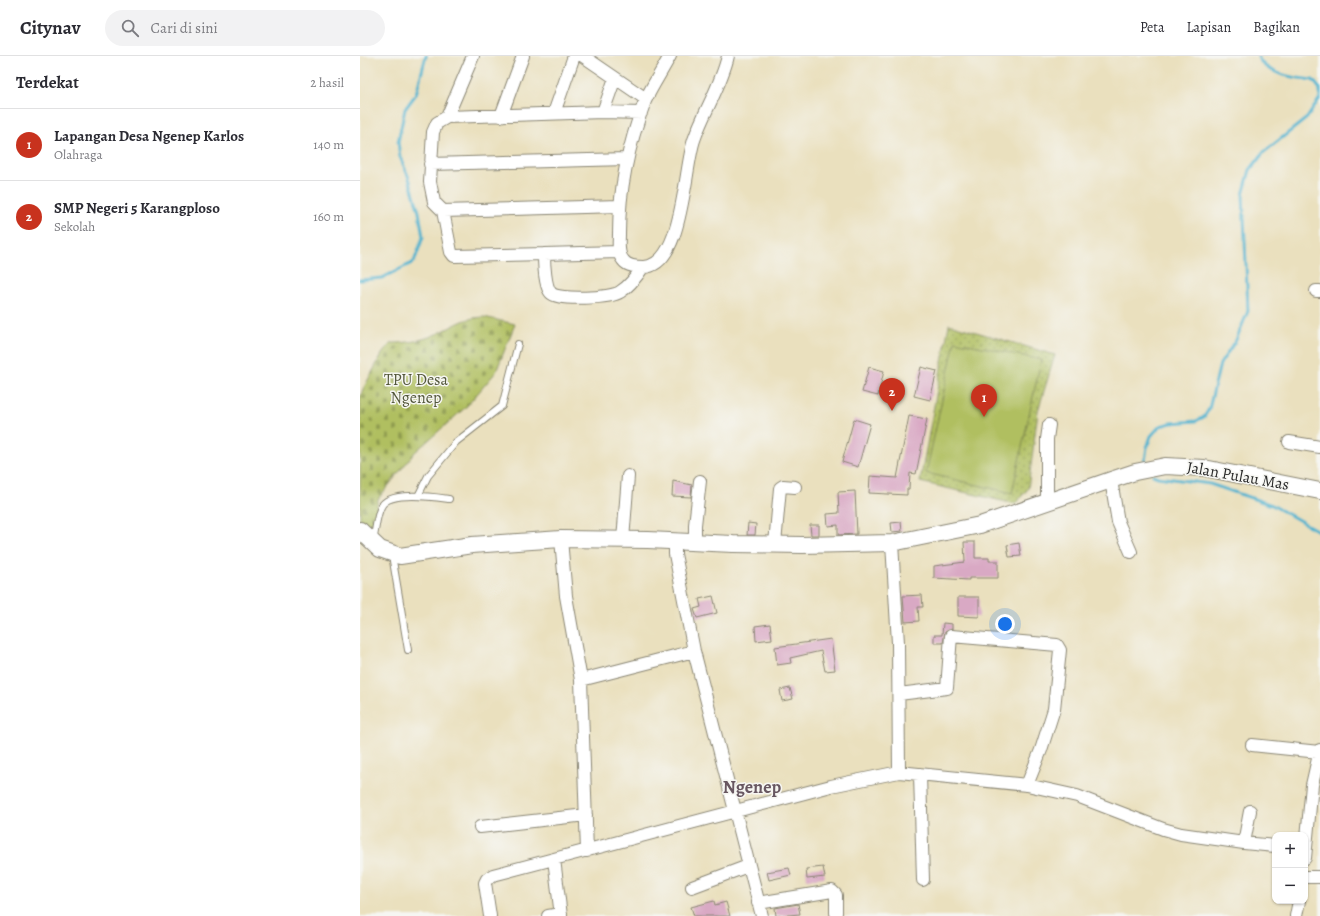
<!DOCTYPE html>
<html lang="id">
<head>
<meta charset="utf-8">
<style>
  body { margin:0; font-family:Alegreya,serif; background:#f2f2f3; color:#2b2b33 }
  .controls { position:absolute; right:12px; bottom:12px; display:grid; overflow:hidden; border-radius:8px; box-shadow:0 1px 3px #0004 }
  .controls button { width:36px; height:36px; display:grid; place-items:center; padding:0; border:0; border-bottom:1px solid #e1e1e2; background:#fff; color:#2b2b33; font:20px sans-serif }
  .you { position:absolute; left:645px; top:568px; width:14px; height:14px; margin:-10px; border:3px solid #fff; border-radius:50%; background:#1a73e8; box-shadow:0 0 0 6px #1a73e833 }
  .badge { display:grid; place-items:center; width:26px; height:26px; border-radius:50%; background:#c8321e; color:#fff; font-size:13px; font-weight:700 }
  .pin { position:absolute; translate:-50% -33px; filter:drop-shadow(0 1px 2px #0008) }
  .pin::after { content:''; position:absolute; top:21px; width:14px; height:12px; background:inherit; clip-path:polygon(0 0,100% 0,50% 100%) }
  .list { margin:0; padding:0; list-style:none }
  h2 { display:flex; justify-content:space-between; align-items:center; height:52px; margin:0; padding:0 16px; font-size:17px }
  h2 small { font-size:13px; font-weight:400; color:#7c7c81 }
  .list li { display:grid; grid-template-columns:26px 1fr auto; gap:12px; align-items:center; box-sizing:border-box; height:72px; padding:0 16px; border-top:1px solid #e1e1e2 }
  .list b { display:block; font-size:15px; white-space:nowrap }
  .list p { margin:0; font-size:13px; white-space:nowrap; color:#7c7c81 }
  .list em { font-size:13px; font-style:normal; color:#7c7c81 }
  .icon { flex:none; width:22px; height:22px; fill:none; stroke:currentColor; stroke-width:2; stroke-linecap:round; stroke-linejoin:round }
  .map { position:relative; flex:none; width:960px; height:860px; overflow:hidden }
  header { display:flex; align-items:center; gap:24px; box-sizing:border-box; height:56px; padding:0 20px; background:#fff; border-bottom:1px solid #e1e1e2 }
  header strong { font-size:19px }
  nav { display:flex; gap:22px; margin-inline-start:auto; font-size:14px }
  .search { width:280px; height:36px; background:#f2f2f3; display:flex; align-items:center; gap:10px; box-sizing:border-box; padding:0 14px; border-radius:22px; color:#7c7c81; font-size:15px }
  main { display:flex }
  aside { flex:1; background:#fff }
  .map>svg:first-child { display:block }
  .cemetery { fill:url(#cemetery-stones); stroke:#6e7546 }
  .park { fill:url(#park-dots); stroke:#6e7546 }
  .pitch { fill:#b0bf61; stroke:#6e7546 }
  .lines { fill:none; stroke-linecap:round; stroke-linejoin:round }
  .stream { stroke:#51b3cf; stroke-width:3 }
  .building { fill:#d9a9c4 }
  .lane-casing { stroke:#8a8674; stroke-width:8 }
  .street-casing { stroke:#8a8674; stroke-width:14 }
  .secondary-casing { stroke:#8a8674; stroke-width:18 }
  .lane { stroke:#fff; stroke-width:6 }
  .street { stroke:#fff; stroke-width:12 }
  .secondary { stroke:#fff; stroke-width:16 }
  .labels { text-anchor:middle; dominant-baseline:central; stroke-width:3; stroke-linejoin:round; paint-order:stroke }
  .park-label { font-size:16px; fill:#53573b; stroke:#f6f6f2 }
  .street-label { font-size:16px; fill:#2b2b2b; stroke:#f6f6f2 }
  .quarter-label { font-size:18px; font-weight:bold; fill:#685761; stroke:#f6f6f2 }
</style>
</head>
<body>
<header>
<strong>Citynav</strong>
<div class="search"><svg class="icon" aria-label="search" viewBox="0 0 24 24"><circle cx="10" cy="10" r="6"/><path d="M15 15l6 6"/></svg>Cari di sini</div>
<nav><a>Peta</a><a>Lapisan</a><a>Bagikan</a></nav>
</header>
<main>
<aside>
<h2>Terdekat<small>2 hasil</small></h2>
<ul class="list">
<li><span class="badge">1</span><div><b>Lapangan Desa Ngenep Karlos</b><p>Olahraga</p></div><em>140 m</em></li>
<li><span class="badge">2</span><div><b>SMP Negeri 5 Karangploso</b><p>Sekolah</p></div><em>160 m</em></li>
</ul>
</aside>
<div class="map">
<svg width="960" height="860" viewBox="0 0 960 860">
  <defs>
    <pattern id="cemetery-stones" width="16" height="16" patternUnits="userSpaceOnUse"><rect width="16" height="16" fill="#b0bf61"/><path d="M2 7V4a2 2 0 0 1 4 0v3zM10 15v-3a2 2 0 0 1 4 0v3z" fill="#8f9b50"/></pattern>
    <pattern id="park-dots" width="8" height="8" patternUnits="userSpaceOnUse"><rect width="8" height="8" fill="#b0bf61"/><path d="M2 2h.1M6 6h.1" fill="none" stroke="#8f9b50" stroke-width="1.8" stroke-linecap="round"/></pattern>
  </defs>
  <rect width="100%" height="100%" fill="#f6f6f2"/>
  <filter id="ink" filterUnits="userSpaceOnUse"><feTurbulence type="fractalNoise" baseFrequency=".025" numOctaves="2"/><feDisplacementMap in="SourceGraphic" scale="8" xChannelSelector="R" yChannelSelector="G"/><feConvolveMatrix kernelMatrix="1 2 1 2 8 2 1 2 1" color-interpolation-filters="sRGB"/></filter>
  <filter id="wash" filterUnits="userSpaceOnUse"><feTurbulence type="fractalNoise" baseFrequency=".012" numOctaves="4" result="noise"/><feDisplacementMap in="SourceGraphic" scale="16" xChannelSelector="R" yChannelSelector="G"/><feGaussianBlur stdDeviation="0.9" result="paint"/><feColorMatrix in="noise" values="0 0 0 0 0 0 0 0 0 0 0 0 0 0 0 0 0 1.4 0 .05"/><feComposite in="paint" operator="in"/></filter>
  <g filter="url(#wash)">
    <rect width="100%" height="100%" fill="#eae0be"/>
    <path class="cemetery" d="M124,261L155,268L136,316L106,351L55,396L18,443L13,476L0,464V342L3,333L22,298L31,287C47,287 60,285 74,279C94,271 100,262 124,261Z"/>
    <path class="park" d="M589,268L695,299L678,355L668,433L655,448L560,426Z"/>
    <path class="pitch" d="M595,285L681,304L652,437L566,417Z"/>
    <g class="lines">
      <path class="stream" d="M0,224L22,222L54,206L63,181L59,156L49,122L40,101L38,86L45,53L56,38L66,0
        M787,409L785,405L787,391L791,380L800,370L811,367L836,365L844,361L849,353L860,308L876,284L888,255L883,139L890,114L904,96L947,62L960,42V33L953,24C937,22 904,19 898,0
        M793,419L798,421L850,428L912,449L960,476"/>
    </g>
    <g id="blocks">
      <path class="building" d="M509,311L524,315L518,340L502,336Z
        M561,311L577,315L570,344L554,340Z
        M549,360L567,363L556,418L550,417L549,433H547V439L509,437L510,420L537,422Z
        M494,363L510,368L498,411L482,406Z
        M313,425L332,429L331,441L312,440Z
        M495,435L497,478L478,479V469L468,470L467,458L479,457L478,436Z
        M541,466L542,475L532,476L531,467Z
        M388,467L396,468L395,479H387Z
        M450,469H459V479H451Z
        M604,486H615V502H629V505H638V522H609V524L574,522V510L605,506Z
        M659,487L661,500L649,501L647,489Z
        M562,539L563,551H558L559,565L545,566L543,540Z
        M353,540L357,557L337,562L334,553L341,551L339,543Z
        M598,541H619V561L598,560Z
        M583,567L592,568V573L585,576L583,587H574V579H582Z
        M410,568L412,583L396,585L395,570Z
        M471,583L475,614L465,615L461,595L430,602L431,607L417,609L415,591Z
        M430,632L433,643L422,645L420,634Z
        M463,811L465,821L447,823L446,813Z
        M429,812L431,819L409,824L407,816Z
        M354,845L355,849L366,846L370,860H334L331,851Z
        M438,848L440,858L416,860L415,852Z"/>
    </g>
  </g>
  <g filter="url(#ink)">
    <use href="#blocks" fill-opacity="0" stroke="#8a8674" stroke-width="1"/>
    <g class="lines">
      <g class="lane-casing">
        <path id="lane" d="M58,440L68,420L96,386L142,350L158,288
          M13,485C16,474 16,461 21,451C28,434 74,441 89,443
          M32,499L48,594"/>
      </g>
      <g class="street-casing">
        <path id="street" d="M223,0L286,43
          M310,0C302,15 292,30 285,45C269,87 259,132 259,178C259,187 257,197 263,204C267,210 276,211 283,211C323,211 324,113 334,84C344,55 361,30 368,0
          M243,56L255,22
          M194,57L214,0
          M281,57L243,56L87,61L77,67L73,76L70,126L74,146L83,155L91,196L94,200L184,198C184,207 185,231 191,237C199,245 251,242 260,236C270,230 277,220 283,211
          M141,60L163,0
          M87,61L113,0
          M70,108L267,103
          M83,155L260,150
          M184,198L259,196
          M956,235H960
          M929,386L960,391
          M751,424L758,466L771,496
          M687,446V383L689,369
          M201,483L206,540L221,624L227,795
          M263,484L268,420
          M315,486V498L334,595L402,860
          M335,487V469L340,425
          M532,487L538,587L539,716
          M415,488L420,432L423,430L435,431
          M221,624L334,595
          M539,638L587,632L591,580L697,589L700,594L694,653L681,694L667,729
          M892,689L959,696
          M560,718L563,824
          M120,771L226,759
          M884,787L890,755
          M945,802L952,729L960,694
          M194,803L201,860
          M945,821H960
          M332,831L388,810
          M398,847L472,835L476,839V857
          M130,860L125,827L127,823L133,819L471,730L539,716L667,729L717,740L803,773L821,778L884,787L915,790
          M188,860L201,858
          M936,860L939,845"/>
      </g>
      <g class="secondary-casing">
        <path id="secondary" d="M0,474L20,493L40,500L112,489L201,483L288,484L373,488L442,489L532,487L620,469L751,424L775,416L805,410L844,412L960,435"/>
      </g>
      <use href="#lane" class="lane"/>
      <use href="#street" class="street"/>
      <use href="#secondary" class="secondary"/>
    </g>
  </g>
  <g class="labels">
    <g class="park-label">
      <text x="56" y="324">TPU Desa<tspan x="56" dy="18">Ngenep</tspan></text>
    </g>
    <g class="street-label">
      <text transform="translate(878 420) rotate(10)">Jalan Pulau Mas</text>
    </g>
    <g class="quarter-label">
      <text x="392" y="731">Ngenep</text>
    </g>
  </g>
</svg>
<div class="controls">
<button>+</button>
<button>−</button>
</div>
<div class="you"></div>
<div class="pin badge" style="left:624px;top:361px">1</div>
<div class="pin badge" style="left:532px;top:355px">2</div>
</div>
</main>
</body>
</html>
